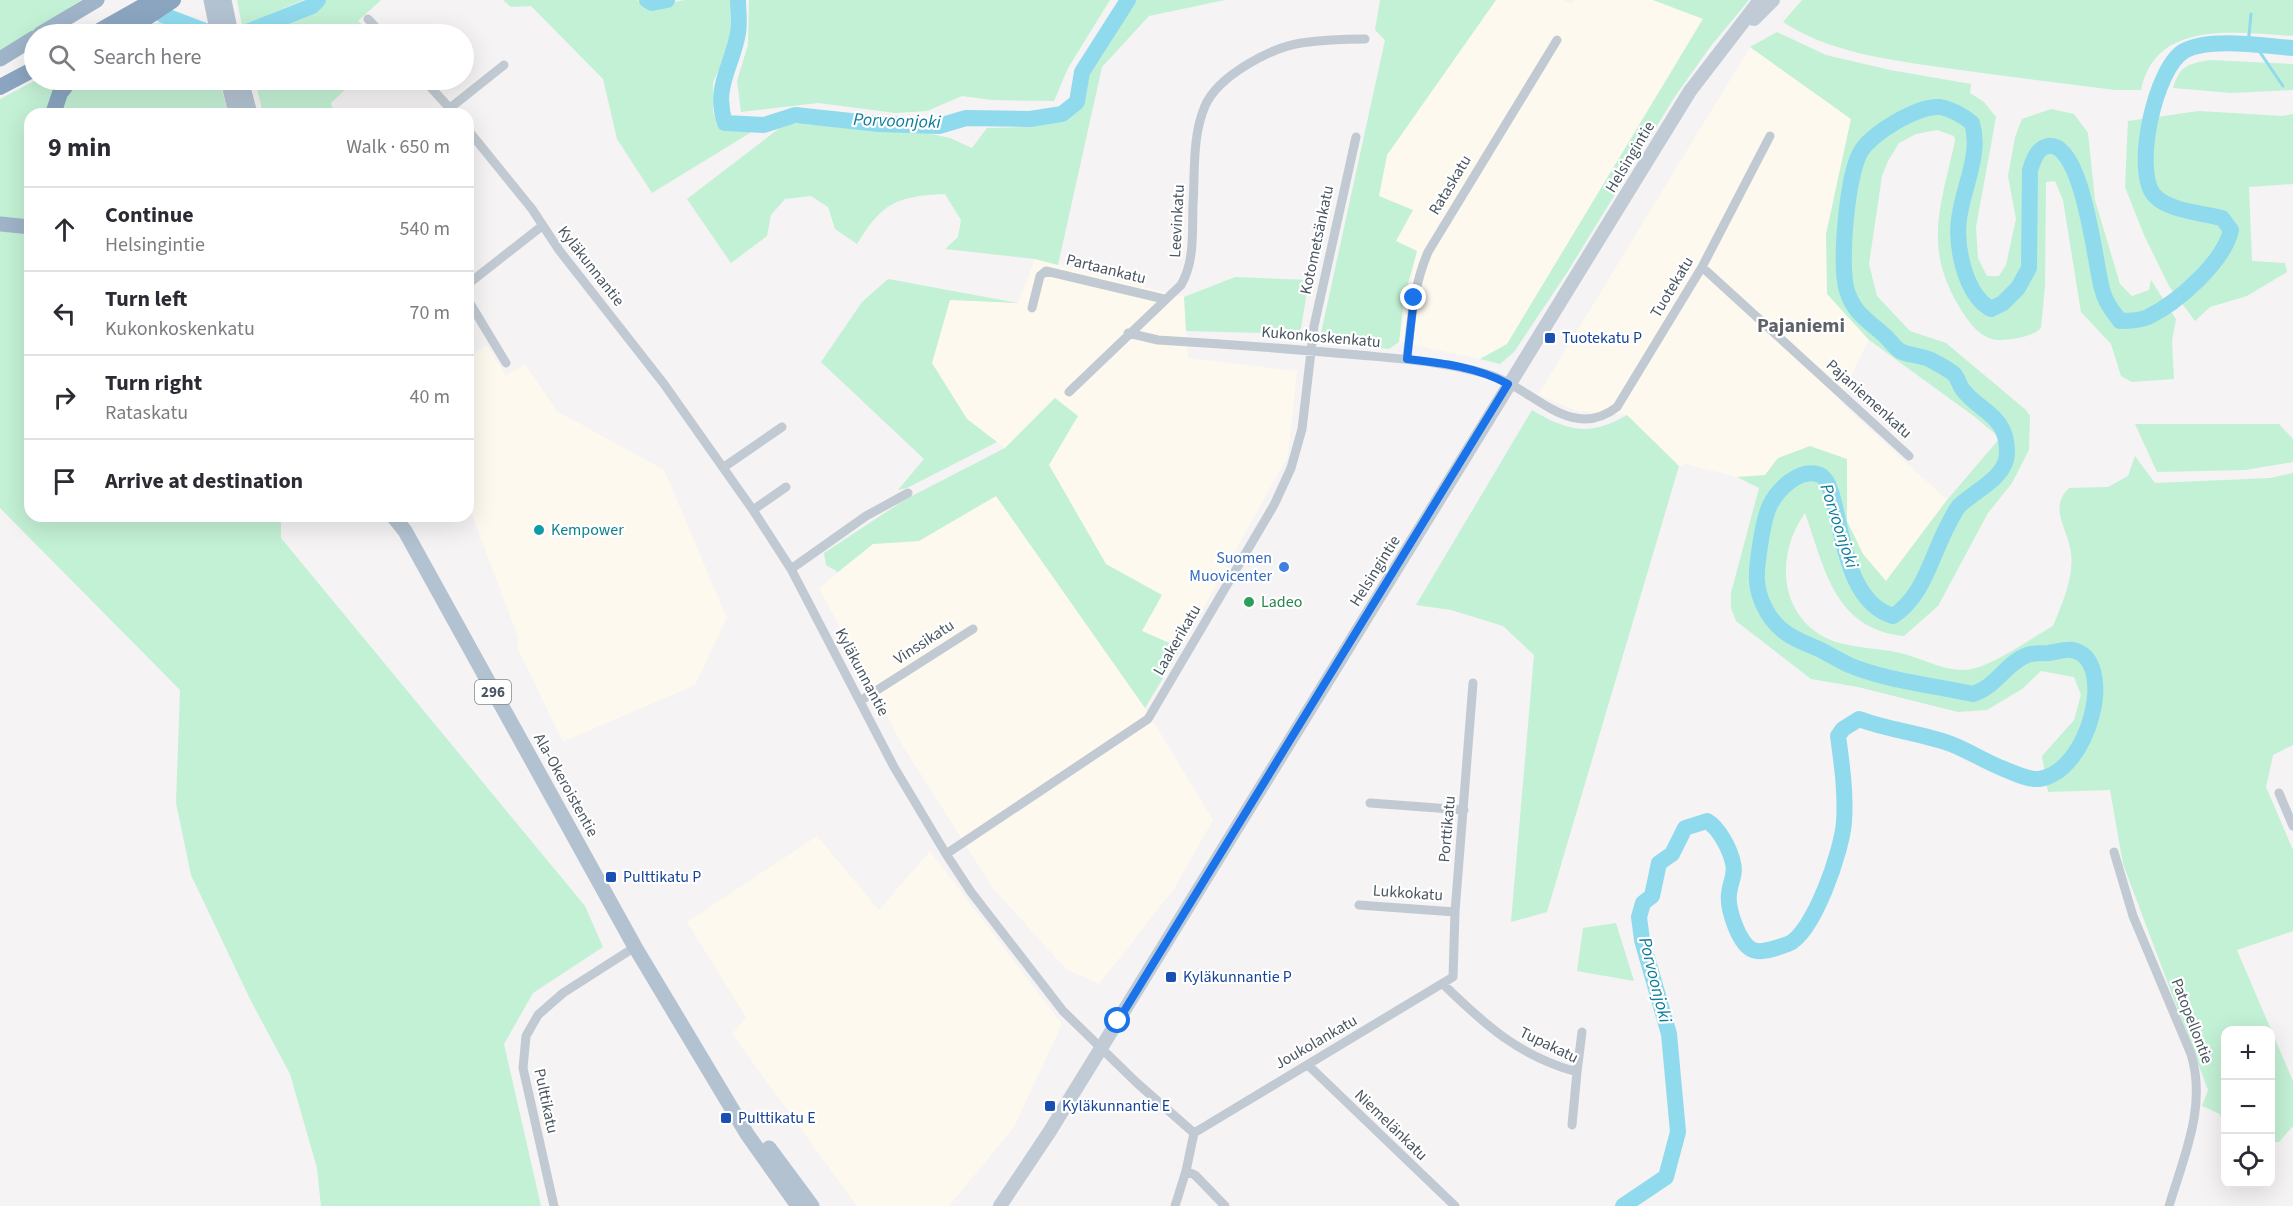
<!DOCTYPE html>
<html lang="en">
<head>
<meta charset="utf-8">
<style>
  body { margin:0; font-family:"Source Sans 3",sans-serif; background:#f2f2f3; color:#2b2b33 }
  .controls { position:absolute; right:18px; bottom:18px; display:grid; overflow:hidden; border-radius:12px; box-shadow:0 6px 24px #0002 }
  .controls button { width:54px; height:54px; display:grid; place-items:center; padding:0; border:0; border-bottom:2px solid #e1e1e2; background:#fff; color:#2b2b33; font:30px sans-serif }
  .stop { position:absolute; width:18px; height:18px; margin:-14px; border:4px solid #1a73e8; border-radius:50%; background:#fff }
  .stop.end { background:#1a73e8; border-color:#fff; box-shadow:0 2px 6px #0008 }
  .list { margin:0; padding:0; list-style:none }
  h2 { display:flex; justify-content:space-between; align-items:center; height:78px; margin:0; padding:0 24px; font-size:26px }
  h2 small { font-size:20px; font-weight:400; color:#7c7c81 }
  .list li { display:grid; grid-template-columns:39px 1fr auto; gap:18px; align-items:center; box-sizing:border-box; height:84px; padding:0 24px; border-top:2px solid #e1e1e2 }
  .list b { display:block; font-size:22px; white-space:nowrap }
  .list p { margin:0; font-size:20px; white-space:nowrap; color:#7c7c81 }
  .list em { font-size:20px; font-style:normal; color:#7c7c81 }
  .icon { flex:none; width:33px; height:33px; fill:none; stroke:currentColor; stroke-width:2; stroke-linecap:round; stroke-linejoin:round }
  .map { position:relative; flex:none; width:2293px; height:1206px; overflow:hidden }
  .search { position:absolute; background:#fff; box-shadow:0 6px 24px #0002; left:24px; top:24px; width:450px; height:66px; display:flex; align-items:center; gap:15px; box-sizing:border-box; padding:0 21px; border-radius:33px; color:#7c7c81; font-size:22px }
  .panel { position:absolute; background:#fff; box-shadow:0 6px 24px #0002; left:24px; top:108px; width:450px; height:414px; border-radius:18px }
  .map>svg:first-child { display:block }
  .commercial { fill:#fdf9ef }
  .green { fill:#c3f1d5 }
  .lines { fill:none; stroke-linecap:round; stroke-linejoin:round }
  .stream { stroke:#90daee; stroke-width:3 }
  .river { stroke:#90daee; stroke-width:16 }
  .minor { stroke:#c1cad2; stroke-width:9 }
  .secondary { stroke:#c1cbd6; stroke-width:14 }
  .primary { stroke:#b3c2d1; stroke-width:15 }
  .trunk { stroke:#9fb4c9; stroke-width:15 }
  .motorway { stroke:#8ba5c1; stroke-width:16 }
  .route { stroke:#1a73e8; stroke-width:8 }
  .transit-dot { fill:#1a4fb4; stroke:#fff; stroke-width:2 }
  .culture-dot { fill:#0f9aa8; stroke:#fff; stroke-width:2 }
  .shop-dot { fill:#3f7fe0; stroke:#fff; stroke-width:2 }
  .leisure-dot { fill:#2e9e5b; stroke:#fff; stroke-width:2 }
  .labels { text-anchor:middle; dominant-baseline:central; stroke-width:4.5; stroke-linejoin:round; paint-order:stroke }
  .shield { fill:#fff; stroke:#808990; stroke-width:1.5 }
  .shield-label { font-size:15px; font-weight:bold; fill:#4a5661 }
  .street-label { font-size:16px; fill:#4a5661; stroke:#fff }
  .transit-label { font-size:16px; fill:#164399; stroke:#fff; text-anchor:start }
  .culture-label { font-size:16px; fill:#0d838f; stroke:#fff; text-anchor:start }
  .shop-label { font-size:16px; fill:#366cbe; stroke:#fff; text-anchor:end }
  .leisure-label { font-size:16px; fill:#27864d; stroke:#fff; text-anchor:start }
  .water-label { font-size:18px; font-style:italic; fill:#0c7c9b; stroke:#fff }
  .quarter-label { font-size:20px; font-weight:bold; fill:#5f6368; stroke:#fff }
</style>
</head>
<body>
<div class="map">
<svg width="2293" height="1206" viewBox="0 0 2293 1206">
  <rect width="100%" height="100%" fill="#f5f3f3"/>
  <path class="commercial" d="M1496,0H1562L1571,4L1574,0H1653L1703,18L1507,344L1480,359L1399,342L1417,251L1396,241L1379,196L1387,155Z
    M1750,47L1851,119L1826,234L1856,324L1869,340L1839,401L1947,500L1885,582L1863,554L1847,521V459L1778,458L1766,475L1737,477L1686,464L1679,466L1627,415L1578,411L1538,395Z
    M1035,259L1184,297L1188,358L1297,371L1288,456L1181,648L1141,631L1161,595L1106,564L1048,465L1077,416L1054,398L1005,448L967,420L932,363L950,299L1018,303Z
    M487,345L506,376L525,364L557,411L664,470L727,618L695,685L563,742L517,647L518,637L468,504V357Z
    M996,496L1145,708L1213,820L1174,889L1099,984L1066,969L992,887L903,746L819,588L873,544L919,541Z
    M817,836L879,910L930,851L1062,1024L1014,1127L949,1206H857L732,1034L746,1017L687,922Z"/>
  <path class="green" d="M0,0H81L0,53Z
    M237,0H303L242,26Z
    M325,0H381L358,21L373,34H261L316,10Z
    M503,0H637L648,7L685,0H730L731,33L727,53L713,82V112L718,126L727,129L758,128L652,193L617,139L603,79L531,6L511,7Z
    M749,0H1110L1068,68L1054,101L992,100L962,96L927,111L896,113L818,103L741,112L737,81L748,45Z
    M1134,0H1225L1149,16L1102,67L1058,265L1035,259L945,249L958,237L961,220L945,194C896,196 882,203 857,244L835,229L828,207L811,196L785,199L771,215L767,236L731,263L687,199L786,123L927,133L950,138L972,148L987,128L1029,127L1064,122L1084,105L1086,79Z
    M1380,0H1496L1387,155L1379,196L1413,210L1396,241L1417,251L1404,298L1399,342L1389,349L1325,342L1321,333L1385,40L1375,30Z
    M1653,0H1749L1710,47L1674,98L1568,271L1514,352L1500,364L1480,359L1507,344L1703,19Z
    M1802,0H2293V36C2238,33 2156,18 2141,90H2115C2059,83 2002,76 1946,68C1891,60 1830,53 1783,22Z
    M161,22L193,34H137L150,24Z
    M1777,32L1826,55L1890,70L1971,84L1970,93L1984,102L1996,117L1976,227L1978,258L1987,276H1999L2006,265L2016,219L2008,176L2015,137L2022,119L2051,109L2074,114L2088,133L2095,200L2120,284L2132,296L2149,290L2151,280L2176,319L2172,341L2174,379L2132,382L2121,376L2111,344L2081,312L2063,200L2055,181L2046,182L2045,286L2041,328C2033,337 2010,340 1998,340C1982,339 1971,325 1963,313C1922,249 1940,209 1955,141L1954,136L1937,130L1916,134L1899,143L1888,161L1882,176L1869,264L1877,296L1910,331L1946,343L2026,410L2030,416L2029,450L2012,483L1988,513L1938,606L1904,636C1834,629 1825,569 1805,513C1777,552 1777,611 1824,637C1848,649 1875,647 1900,653C1922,658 1949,674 1972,669C1997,663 2030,639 2053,626C2062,604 2074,578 2071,553C2068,528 2048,509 2069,488L2108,487L2128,476L2135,456L2155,483L2270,478L2293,473V745L2273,755L2266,787L2293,850V931L2237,950L2293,1081V1126L2279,1142H2271L2270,1030H2226L2225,1138L2220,1114L2202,1106L2208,1090L2123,864L2110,790L2048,792L2042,756L2074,720L2081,695L2074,677L2041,671L2022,689L1987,710L1958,712L1858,687L1811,679L1736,621L1731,608V593L1759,488L1737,477L1765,475L1778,458L1810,446L1847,459V521L1863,554L1886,581L1947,500L2000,438L1975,417L1869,340L1827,294L1826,234L1851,119L1750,47Z
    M2210,60L2293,64V90L2231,93L2173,88C2180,65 2188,64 2210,60Z
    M36,80H63L47,114H30V221L0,217V99Z
    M78,80H199L201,89L221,86L228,114H59L65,94Z
    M255,80H355L331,103L334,114H263Z
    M2199,111L2282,116L2293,114V184L2249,187L2252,261L2285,263L2287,272L2247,296L2210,307L2195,321L2169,286L2144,235L2125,187L2128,121Z
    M0,231L30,235V516H281V538L585,906L603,947L533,993L504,1044L541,1206H321L317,1168L290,1074L250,999L191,875L176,803L180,690L0,508Z
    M1235,277L1309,280L1300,334L1186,331L1184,297Z
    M888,279L1018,303L950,300L932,363L967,419L997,442L907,488L898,490L924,459L821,362L862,302Z
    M1055,398L1078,416L1049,465L1106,564L1162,595L1142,631L1181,648L1145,708L996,496L919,541L873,544L838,572L826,565L824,553L906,499L1005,448Z
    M1532,410C1567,431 1590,437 1627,415L1679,466L1547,912L1511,922L1534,655L1503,626L1451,610L1416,605Z
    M2135,424H2279L2293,439V462L2245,470L2157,472Z
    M1616,923L1634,981L1577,971L1583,928Z"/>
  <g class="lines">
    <path class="stream" d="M2248,45L2251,14
      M2255,45L2283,86"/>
    <path class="river" d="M151,0L163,15L213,34H242L312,6L318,0
      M647,0L652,3L667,0
      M738,0C738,11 740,23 738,33C732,67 713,87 725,123L764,125L795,115L879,124L939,126L966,118L1030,119L1062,114L1077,102L1082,72L1128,0
      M1623,1206L1666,1177L1678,1132L1669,1034L1642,940L1639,917L1643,903L1652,896L1659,863L1672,854L1685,828L1707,821C1719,828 1730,849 1733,863C1736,874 1730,883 1729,894C1727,908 1739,945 1753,950C1763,954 1779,947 1788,944C1814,933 1842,850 1844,822C1846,793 1842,765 1838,736L1843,729L1859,719C1888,730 1921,733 1951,744C1969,751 1986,762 2004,769C2014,773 2028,780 2039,779C2090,772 2118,658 2072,650C2065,649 2056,652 2049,653C2042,653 2033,653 2027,655C2005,664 1996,687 1973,694C1933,685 1887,681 1849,665C1839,660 1830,655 1821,650C1807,644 1792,639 1781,629C1768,618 1758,598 1757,581C1756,566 1763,519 1770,505C1778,489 1800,467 1820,475C1844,485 1833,598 1893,616C1924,596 1931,557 1948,525C1951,519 1955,511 1959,506C1974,491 2006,478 2007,454C2008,415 1981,413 1963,390C1959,385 1958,378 1954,374C1948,369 1938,364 1931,360C1921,355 1910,356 1900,351C1894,347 1890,340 1884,335C1868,320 1855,315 1847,291C1839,265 1847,177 1860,153C1870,134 1918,105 1940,107C1951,109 1964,116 1972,123C1981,153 1965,183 1960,213C1954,242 1964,294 1991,309L2003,303L2018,288L2029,268L2030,170C2033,161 2037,148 2048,146C2083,141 2095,264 2102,289C2105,302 2112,310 2120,321C2129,321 2139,321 2148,317C2177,303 2224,262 2231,230L2222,218C2203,213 2168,211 2154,195C2133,170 2155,68 2184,51C2210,37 2264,46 2293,48"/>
    <path class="minor" d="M368,19L382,34
      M424,80L455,114
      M450,108L504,65
      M468,130L532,209L559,250L664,384L753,510L791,569L894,767L946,854L971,892L1063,1011L1137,1083L1194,1133
      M1702,267L1909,456
      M468,284L542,226
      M468,300L506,363
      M1032,308L1040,276L1046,271L1164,299
      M1128,333L1158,340C1225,344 1292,349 1359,355C1403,359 1448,362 1490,375C1533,388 1571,443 1617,407L1702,267L1770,136
      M1407,359C1411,322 1413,287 1428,252L1557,40
      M1069,392L1181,285C1195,261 1192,232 1193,205C1195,173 1192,136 1205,106C1218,76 1270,48 1301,43C1322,40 1344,39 1365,39
      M724,467L782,427
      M753,510L786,487
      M791,569L866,516L908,493
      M860,701L973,629
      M2279,793L2293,826
      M1370,803L1464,810
      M2114,852L2133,916L2191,1054C2207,1106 2184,1156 2169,1206
      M946,854L1148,719L1274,505L1291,468L1302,429L1314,326L1356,137
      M1359,905L1455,912
      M1443,984C1485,1025 1519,1056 1577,1072L1572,1125
      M1308,1065L1455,1206
      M1577,1072L1582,1032
      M1194,1133L1453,977L1455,912L1473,683
      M1194,1133L1186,1171L1195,1175L1225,1206
      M554,1206L523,1068L526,1036L538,1015L563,993L635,947
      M1175,1206L1186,1171"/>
    <path class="secondary" d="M1754,19L1773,0
      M1000,1206L1050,1131L1690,91L1760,0"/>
    <path class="primary" d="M211,0L218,34
      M224,0L231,34
      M228,80L236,114
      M241,80L250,114
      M393,516L405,531L635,947L747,1134L798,1206
      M769,1148L812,1206"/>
    <path class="trunk" d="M40,34L97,0
      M0,59L34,38
      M0,224L30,227"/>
    <path class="motorway" d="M94,34L154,0
      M122,34L173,0
      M0,87L34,69
      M53,114L60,93L70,80"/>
  </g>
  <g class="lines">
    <path class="route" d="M1118,1021L1508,384C1477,367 1442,363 1407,359L1414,298"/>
  </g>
  <g class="transit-dot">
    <rect x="1544" y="332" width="12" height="12" rx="3"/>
    <rect x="605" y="871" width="12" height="12" rx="3"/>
    <rect x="1165" y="971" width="12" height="12" rx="3"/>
    <rect x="1044" y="1100" width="12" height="12" rx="3"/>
    <rect x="720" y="1112" width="12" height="12" rx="3"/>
  </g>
  <circle class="culture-dot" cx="539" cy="530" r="6"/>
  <circle class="shop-dot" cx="1284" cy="567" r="6"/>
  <circle class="leisure-dot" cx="1249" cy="602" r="6"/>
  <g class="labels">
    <rect class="shield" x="475" y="680" width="36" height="24" rx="4.5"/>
    <g class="shield-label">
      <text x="493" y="692">296</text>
    </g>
    <g class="street-label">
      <text transform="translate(1630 157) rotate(-59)">Helsingintie</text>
      <text transform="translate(1450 185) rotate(-59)">Rataskatu</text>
      <text transform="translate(1177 221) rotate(-87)">Leevinkatu</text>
      <text transform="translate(1317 240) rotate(-78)">Kotometsänkatu</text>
      <text transform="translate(591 266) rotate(52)">Kyläkunnantie</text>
      <text transform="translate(1106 269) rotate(14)">Partaankatu</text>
      <text transform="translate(1672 287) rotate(-59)">Tuotekatu</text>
      <text transform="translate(1321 337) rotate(5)">Kukonkoskenkatu</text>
      <text transform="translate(1869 399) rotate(42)">Pajaniemenkatu</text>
      <text transform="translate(1375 571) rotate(-58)">Helsingintie</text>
      <text transform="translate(1177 640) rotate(-60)">Laakerikatu</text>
      <text transform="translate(924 642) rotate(-33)">Vinssikatu</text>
      <text transform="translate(862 672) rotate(62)">Kyläkunnantie</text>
      <text transform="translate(566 785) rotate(61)">Ala-Okeroistentie</text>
      <text transform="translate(1447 829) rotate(-85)">Porttikatu</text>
      <text transform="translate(1408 893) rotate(4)">Lukkokatu</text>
      <text transform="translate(2192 1021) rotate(69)">Patopellontie</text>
      <text transform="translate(1316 1042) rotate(-30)">Joukolankatu</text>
      <text transform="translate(1549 1045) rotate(26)">Tupakatu</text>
      <text transform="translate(546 1101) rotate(78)">Pulttikatu</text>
      <text transform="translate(1391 1125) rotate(44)">Niemelänkatu</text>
    </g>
    <g class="transit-label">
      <text x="1562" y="338">Tuotekatu P</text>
      <text x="623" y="877">Pulttikatu P</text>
      <text x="1183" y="977">Kyläkunnantie P</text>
      <text x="1062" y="1106">Kyläkunnantie E</text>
      <text x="738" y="1118">Pulttikatu E</text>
    </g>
    <g class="culture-label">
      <text x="551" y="530">Kempower</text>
    </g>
    <g class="shop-label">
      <text x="1272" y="558">Suomen<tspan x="1272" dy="18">Muovicenter</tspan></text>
    </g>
    <g class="leisure-label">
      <text x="1261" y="602">Ladeo</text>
    </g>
    <g class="water-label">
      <text transform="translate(897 121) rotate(2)">Porvoonjoki</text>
      <text transform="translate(1839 526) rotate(72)">Porvoonjoki</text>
      <text transform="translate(1655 980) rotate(76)">Porvoonjoki</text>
    </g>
    <g class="quarter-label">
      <text x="1801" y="326">Pajaniemi</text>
    </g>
  </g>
</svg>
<div class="controls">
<button>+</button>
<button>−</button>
<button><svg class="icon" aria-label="locate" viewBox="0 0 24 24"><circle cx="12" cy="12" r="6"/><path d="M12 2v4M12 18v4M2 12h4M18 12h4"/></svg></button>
</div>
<div class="stop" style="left:1118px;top:1021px"></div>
<div class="stop end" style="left:1414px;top:298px"></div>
<div class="search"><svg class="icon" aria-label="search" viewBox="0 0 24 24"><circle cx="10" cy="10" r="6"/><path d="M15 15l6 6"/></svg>Search here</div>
<section class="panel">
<h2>9 min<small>Walk · 650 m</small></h2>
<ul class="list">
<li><svg class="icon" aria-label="ahead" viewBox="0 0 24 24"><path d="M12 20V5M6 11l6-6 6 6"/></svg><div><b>Continue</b><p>Helsingintie</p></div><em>540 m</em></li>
<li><svg class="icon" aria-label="left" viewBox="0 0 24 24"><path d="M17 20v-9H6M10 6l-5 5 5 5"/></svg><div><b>Turn left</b><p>Kukonkoskenkatu</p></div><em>70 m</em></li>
<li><svg class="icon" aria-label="right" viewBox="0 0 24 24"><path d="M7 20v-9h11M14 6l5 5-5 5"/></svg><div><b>Turn right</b><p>Rataskatu</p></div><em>40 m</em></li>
<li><svg class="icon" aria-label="arrive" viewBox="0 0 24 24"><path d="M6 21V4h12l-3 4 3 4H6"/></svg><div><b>Arrive at destination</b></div></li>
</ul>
</section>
</div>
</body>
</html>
